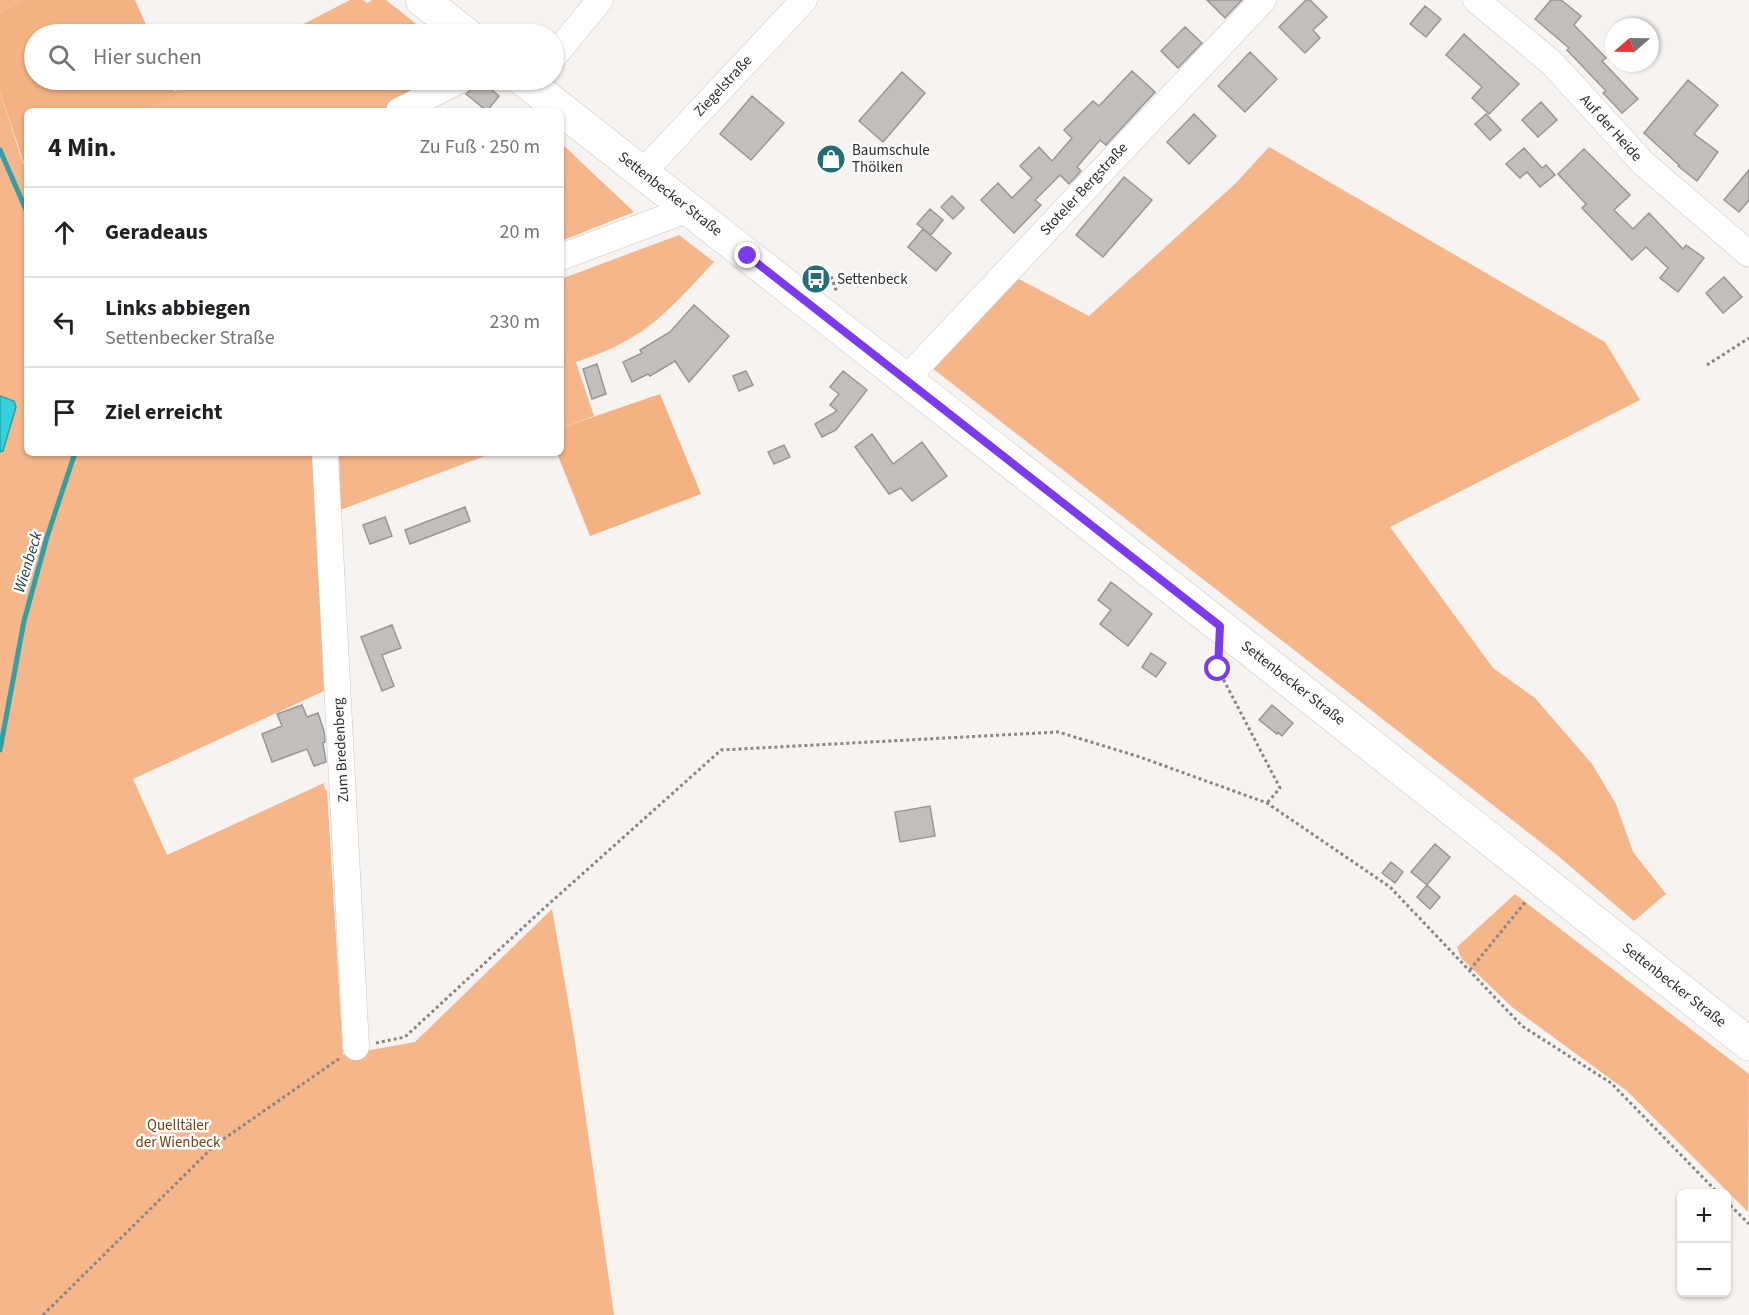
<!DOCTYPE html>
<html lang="de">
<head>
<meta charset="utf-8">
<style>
  body { margin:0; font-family:"Source Sans 3",sans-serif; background:#f2f2f2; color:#202124 }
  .controls { position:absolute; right:18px; bottom:18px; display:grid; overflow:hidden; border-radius:9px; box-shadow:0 2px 4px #0004 }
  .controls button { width:54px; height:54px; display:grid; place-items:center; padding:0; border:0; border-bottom:2px solid #e0e0e0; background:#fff; color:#202124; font:30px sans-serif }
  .compass { position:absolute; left:1605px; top:18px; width:54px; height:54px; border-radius:50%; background:#fff; box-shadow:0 2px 4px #0004; rotate:250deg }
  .stop { position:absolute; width:18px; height:18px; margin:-14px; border:4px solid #7c3aed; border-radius:50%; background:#fff }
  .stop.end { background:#7c3aed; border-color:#fff; box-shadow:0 2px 6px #0008 }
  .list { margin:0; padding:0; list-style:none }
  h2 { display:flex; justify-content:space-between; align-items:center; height:78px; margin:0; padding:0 24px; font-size:26px }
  h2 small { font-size:20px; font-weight:400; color:#757577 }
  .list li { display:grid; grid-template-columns:39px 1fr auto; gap:18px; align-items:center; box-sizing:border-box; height:90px; padding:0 24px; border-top:2px solid #e0e0e0 }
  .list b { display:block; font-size:22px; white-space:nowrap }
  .list p { margin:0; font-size:20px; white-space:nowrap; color:#757577 }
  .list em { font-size:20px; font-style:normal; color:#757577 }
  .icon { flex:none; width:33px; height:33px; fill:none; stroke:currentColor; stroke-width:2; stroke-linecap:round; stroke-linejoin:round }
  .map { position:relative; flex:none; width:1749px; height:1315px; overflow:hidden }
  .search { position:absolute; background:#fff; box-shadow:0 2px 4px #0004; left:24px; top:24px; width:540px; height:66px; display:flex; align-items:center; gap:15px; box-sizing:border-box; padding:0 21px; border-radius:33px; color:#757577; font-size:22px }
  .panel { position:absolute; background:#fff; box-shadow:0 2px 4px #0004; left:24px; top:108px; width:540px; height:348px; border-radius:9px }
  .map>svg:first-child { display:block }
  .green { fill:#f5b68a }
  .forest { fill:#f4b182 }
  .water { fill:#33d2dc; stroke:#32a0a7; stroke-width:1.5 }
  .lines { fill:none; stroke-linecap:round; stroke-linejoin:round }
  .stream { stroke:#32a0a7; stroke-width:5 }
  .building { fill:#c1bebb; stroke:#9a9694; stroke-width:1.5 }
  .minor-casing { stroke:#cbc7c5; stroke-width:27 }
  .major-casing { stroke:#cbc7c5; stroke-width:34 }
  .path { stroke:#898785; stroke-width:3; stroke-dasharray:3 3; stroke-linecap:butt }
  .minor { stroke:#fff; stroke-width:26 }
  .major { stroke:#fff; stroke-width:33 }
  .route { stroke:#7c3aed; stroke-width:8 }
  .labels { text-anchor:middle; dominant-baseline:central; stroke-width:5; stroke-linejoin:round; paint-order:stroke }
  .street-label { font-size:15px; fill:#2e2d2c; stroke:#fff }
  .poi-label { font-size:15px; fill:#2e2d2c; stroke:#fff; text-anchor:start }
  .park-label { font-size:15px; fill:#774115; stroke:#fff }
  .water-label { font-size:16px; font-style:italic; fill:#243d3f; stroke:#fff }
</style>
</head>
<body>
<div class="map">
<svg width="1749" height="1315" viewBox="0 0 1749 1315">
  <rect width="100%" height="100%" fill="#f6f3f1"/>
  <path class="green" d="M0,0H23L0,12Z
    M350,0H363L367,3L372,0H386L429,34H284Z
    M197,80H447L382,111H137Z
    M0,91L23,164L27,163V453H313L324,691L133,779L167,855L324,783L325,790H327L343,1055L415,1042L552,909L574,1035L614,1315H0Z
    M561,143L634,212L561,241Z
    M1269,147L1605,342L1640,400L1390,527L1493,668L1535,698L1592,764L1616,804L1633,852L1666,894L1634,921L1557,855L927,364L1015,277L1089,316L1235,184Z
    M679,235L714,262C691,286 664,318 636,335C617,347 597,355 576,362L594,416L561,428V279Z
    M339,453H493L340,510Z
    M1515,894L1749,1074L1748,1212L1627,1091L1512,1007L1461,958L1457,947Z"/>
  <path class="forest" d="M23,0H135L150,34H34V80H170L176,95L141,111H27V163L24,164L0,91V12Z
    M660,394L701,494L590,536L557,453H561V428Z"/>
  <path class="water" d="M0,396L14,401L16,407L3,451L0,452Z"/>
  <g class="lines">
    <path class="stream" d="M0,150L27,212
      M0,750L24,621L47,537L75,453"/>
  </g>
  <path class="building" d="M1207,0H1242L1225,18Z
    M1306,0H1310L1327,17L1313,30L1320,38L1305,53L1279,27Z
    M1551,0H1561L1581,16L1574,25L1606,58L1602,61L1638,99L1622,113L1603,93L1606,91L1567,50L1569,48L1535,19Z
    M1425,6L1441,19L1426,37L1410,24Z
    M1185,27L1202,43L1178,68L1161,51Z
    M1464,34L1519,84L1489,114L1472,98L1482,87L1446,55Z
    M1250,52L1277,79L1245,112L1218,86Z
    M1132,71L1155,92L1106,145L1100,140L1077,167L1081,171L1069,184L1060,175L1035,200L1041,205L1014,233L981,200L998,183L1012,198L1032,178L1020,166L1039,147L1052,161L1072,138L1064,130L1093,101L1099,106Z
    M902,72L925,93L883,142L859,121Z
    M477,80H480L499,96L487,111L466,94L472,89Z
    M1688,80L1718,105L1694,134L1718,152L1697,181L1678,166L1679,165L1644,133Z
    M752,96L784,123L751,160L720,134Z
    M1541,102L1557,120L1538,137L1522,120Z
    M1194,114L1216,136L1189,164L1167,142Z
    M1486,114L1501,130L1490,140L1475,124Z
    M1524,148L1542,168L1546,165L1555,175L1540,187L1527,172L1520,178L1506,164Z
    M1584,149L1630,195L1614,210L1633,229L1649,213L1683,249L1686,245L1704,258L1678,292L1660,278L1668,268L1646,247L1632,260L1582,208L1586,204L1558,174Z
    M1749,170V200L1739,212L1724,200Z
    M1124,177L1152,200L1103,257L1076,235Z
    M952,196L964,208L953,219L941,207Z
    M930,209L943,220L931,235L917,224Z
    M923,229L951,253L936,271L908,247Z
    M1724,277L1742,297L1723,313L1706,293Z
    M694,305L729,336L689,382L675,361L650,376L648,374L632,382L623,362L642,353L640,350L670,332Z
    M597,364L606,394L592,399L583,369Z
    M746,371L753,385L739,391L733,376Z
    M843,371L867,390L836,430L822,437L815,424L837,411L830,405L839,394L830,387Z
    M872,434L893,464L922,442L947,476L912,501L901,488L889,494L855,447Z
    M784,445L790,457L774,464L768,452Z
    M465,507L470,521L410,544L405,530Z
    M385,517L392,536L370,544L363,525Z
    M1111,582L1152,614L1128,646L1100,624L1111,610L1098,600Z
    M392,625L401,648L382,655L394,686L382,691L361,637Z
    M1151,653L1166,663L1156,677L1142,667Z
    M302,705L307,717L318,713L324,731L325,742L323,743L326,762L314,766L307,749L272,762L262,734L282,726L277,714Z
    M1272,705L1293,723L1282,736L1278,732L1277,734L1259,720Z
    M930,806L935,836L900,842L895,812Z
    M1435,844L1450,857L1427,885L1411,872Z
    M1391,862L1403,872L1395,883L1382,873Z
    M1427,885L1440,897L1430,909L1417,897Z"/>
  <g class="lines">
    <g class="minor-casing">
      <path id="minor" d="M1476,0L1552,63L1643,163L1749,254
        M554,56L600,0
        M399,111L460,80
        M643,172L804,0
        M561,257L689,209
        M906,379L1263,0
        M325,453L356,1047"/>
    </g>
    <g class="major-casing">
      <path id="major" d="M422,0L466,34
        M524,80L1220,626L1749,1044"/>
    </g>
    <path class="path" d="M491,28L499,34
      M808,271L831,276L837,293
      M1707,365L1749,338
      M1218,657V669L1280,788L1267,803
      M1470,970L1526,901
      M376,1043L405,1037L542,910L721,750L1058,732L1137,756L1267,803L1390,887L1522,1026L1611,1083L1719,1194
      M1726,1201L1749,1224
      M43,1315L215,1145L340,1058"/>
    <use href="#minor" class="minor"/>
    <use href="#major" class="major"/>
  </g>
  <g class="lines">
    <path class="route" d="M748,256L1220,626L1218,669"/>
  </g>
  <defs>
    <g id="shop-disc" transform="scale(1.5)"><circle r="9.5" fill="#236f74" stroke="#fff"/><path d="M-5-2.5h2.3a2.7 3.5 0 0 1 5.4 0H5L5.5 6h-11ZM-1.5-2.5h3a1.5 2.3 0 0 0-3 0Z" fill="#fff"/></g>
    <g id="bus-disc" transform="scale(1.5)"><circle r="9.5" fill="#236f74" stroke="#fff"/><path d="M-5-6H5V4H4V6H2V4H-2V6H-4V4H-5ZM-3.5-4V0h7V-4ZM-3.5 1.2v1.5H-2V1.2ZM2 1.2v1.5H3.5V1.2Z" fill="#fff"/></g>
  </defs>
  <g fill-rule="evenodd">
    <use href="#shop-disc" x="831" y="159"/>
    <use href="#bus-disc" x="816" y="279"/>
  </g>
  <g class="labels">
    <g class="street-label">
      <text transform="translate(723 86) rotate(-47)">Ziegelstraße</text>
      <text transform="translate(1611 128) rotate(48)">Auf der Heide</text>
      <text transform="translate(1084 189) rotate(-47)">Stoteler Bergstraße</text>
      <text transform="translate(670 194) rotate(38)">Settenbecker Straße</text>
      <text transform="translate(1293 683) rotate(38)">Settenbecker Straße</text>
      <text transform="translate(341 750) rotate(-93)">Zum Bredenberg</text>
      <text transform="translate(1674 985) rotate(38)">Settenbecker Straße</text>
    </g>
    <g class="poi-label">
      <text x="852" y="150">Baumschule<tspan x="852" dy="17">Thölken</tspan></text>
      <text x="837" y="279">Settenbeck</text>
    </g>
    <g class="park-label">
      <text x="178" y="1125">Quelltäler<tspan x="178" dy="17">der Wienbeck</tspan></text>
    </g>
    <g class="water-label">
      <text transform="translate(28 562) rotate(-73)">Wienbeck</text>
    </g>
  </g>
</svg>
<div class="controls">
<button>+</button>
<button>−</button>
</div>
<svg class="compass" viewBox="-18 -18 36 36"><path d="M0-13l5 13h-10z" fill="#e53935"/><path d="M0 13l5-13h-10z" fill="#757577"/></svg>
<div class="stop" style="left:1218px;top:669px"></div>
<div class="stop end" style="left:748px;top:256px"></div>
<div class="search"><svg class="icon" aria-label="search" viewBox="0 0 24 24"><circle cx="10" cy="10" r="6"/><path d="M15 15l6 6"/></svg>Hier suchen</div>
<section class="panel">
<h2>4 Min.<small>Zu Fuß · 250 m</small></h2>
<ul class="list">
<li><svg class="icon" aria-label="ahead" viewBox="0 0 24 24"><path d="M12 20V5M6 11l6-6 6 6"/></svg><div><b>Geradeaus</b></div><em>20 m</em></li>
<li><svg class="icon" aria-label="left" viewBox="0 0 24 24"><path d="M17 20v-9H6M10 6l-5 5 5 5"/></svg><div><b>Links abbiegen</b><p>Settenbecker Straße</p></div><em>230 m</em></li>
<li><svg class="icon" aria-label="arrive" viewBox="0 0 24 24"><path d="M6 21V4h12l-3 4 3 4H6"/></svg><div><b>Ziel erreicht</b></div></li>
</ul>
</section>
</div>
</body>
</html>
